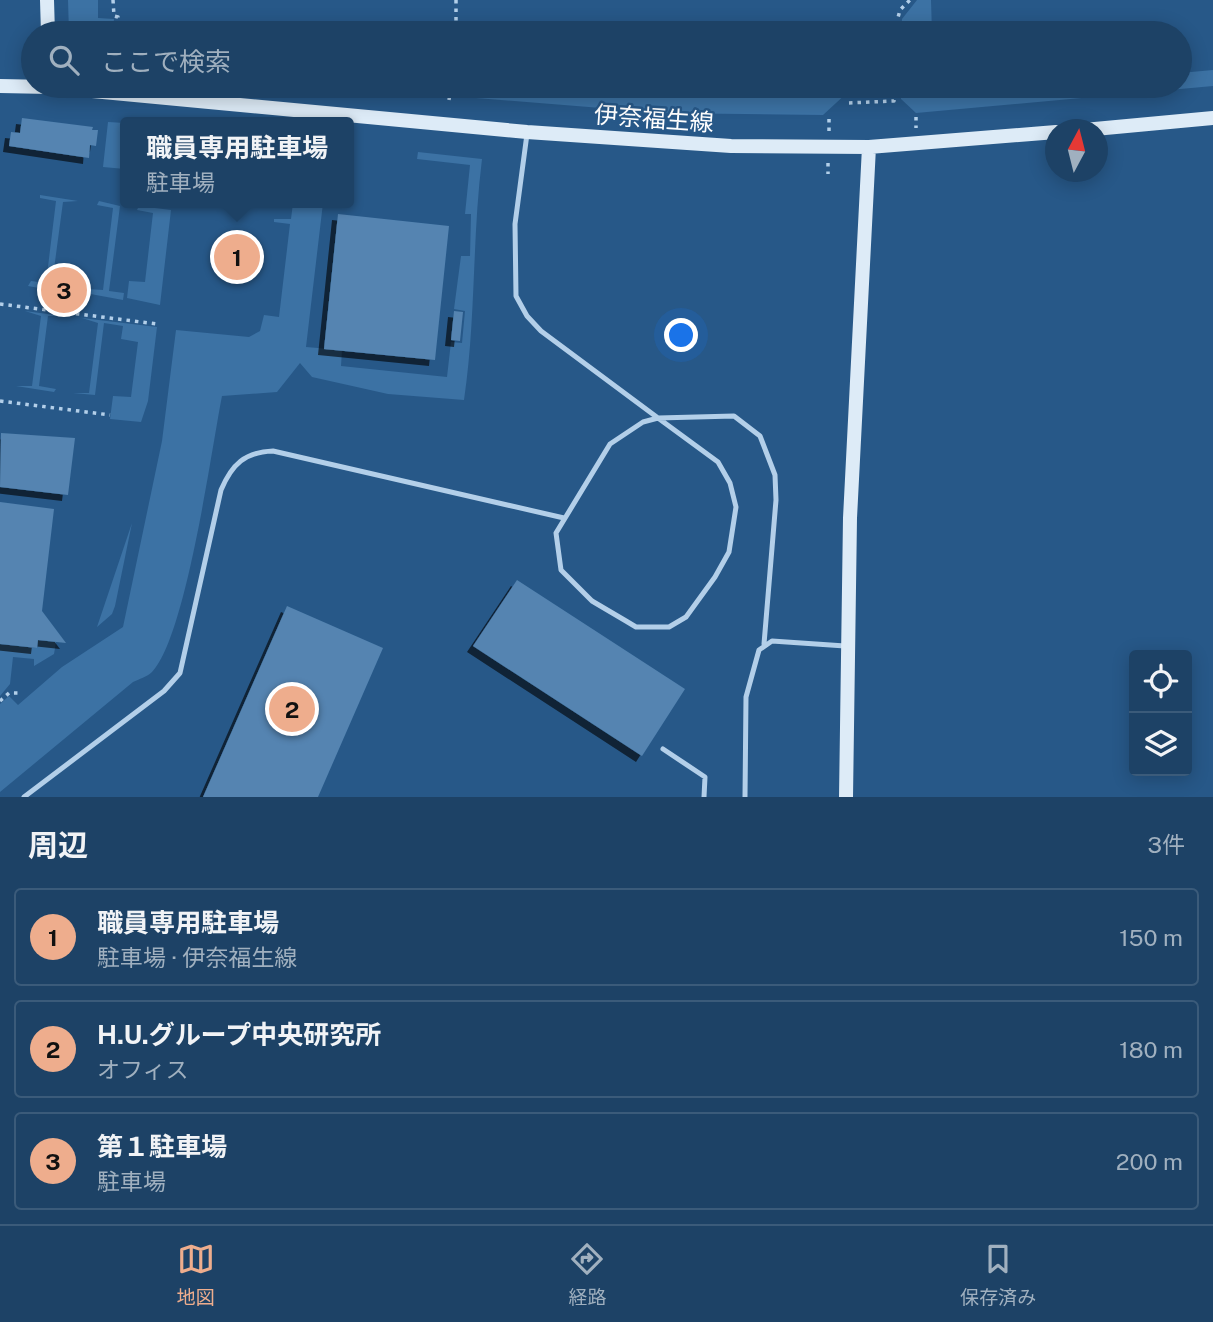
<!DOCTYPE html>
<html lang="ja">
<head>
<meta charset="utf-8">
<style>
  body { margin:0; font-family:"Public Sans","Noto Sans JP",sans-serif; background:#25496c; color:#f1f3f6 }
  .controls { position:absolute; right:21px; bottom:21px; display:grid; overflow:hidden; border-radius:7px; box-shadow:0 4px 18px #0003 }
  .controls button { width:63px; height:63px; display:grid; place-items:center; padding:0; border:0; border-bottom:2px solid #3b5b7a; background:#1d4266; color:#f1f3f6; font:35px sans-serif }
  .compass { position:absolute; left:1045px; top:119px; width:63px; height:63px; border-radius:50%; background:#1d4266; box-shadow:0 4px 18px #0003; rotate:7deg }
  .you { position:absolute; left:682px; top:336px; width:24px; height:24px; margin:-18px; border:5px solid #fff; border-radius:50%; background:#1a73e8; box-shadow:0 0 0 10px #1a73e833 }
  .badge { display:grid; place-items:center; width:46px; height:46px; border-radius:50%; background:#eead8d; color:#111; font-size:23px; font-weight:700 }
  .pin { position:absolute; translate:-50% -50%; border:4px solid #fff; box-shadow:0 2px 7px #0006 }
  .popup { position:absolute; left:120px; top:117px; width:234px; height:91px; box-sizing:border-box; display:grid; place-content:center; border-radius:7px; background:#1d4266; filter:drop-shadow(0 2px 5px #0005); font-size:23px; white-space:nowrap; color:#a0b0bf }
  .popup b { font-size:26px; color:#f1f3f6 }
  .popup::after { content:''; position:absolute; left:50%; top:100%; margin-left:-14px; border:14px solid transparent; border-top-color:#1d4266 }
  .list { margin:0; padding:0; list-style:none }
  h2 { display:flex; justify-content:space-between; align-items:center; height:91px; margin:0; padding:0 28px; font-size:30px }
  h2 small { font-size:23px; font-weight:400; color:#a0b0bf }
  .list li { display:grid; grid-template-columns:46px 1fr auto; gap:21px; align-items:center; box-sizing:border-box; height:98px; margin:0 14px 14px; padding:0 14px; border:2px solid #3b5b7a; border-radius:7px }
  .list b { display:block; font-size:26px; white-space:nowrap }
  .list p { margin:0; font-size:23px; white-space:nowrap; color:#a0b0bf }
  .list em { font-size:23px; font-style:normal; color:#a0b0bf }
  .icon { flex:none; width:38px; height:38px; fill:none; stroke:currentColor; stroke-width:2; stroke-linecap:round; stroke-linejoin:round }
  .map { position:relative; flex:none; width:1213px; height:797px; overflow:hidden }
  .search { position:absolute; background:#1d4266; box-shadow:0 4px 18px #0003; left:21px; right:21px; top:21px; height:77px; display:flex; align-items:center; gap:18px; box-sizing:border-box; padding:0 24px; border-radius:38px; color:#a0b0bf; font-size:26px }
  .sheet { height:427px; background:#1d4266 }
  nav { display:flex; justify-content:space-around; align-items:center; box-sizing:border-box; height:98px; border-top:2px solid #3b5b7a; background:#1d4266; font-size:19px; color:#a0b0bf }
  nav a { display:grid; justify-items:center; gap:4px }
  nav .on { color:#eead8d }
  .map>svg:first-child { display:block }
  .green { fill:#3c72a4 }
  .building { fill:#5484b1; filter:url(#shadow) }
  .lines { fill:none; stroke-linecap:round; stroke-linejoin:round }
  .path { stroke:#b3cfe9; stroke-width:3.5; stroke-dasharray:3.5 5; stroke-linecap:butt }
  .lane { stroke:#b3cfe9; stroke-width:5 }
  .secondary { stroke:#ddebf7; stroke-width:14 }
  .labels { text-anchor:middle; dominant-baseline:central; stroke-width:5; stroke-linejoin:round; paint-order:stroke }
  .street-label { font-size:24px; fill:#fff; stroke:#275888 }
</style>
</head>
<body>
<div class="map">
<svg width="1213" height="797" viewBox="0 0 1213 797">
  <defs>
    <filter id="shadow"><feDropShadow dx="-6" dy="6" stdDeviation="0" flood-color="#0009"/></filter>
  </defs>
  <rect width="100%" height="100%" fill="#275888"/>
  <path class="green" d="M68,0H98V18L114,19L113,33H69Z
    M917,0H931L932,33H901L902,19Z
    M1213,70V86L916,113L901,99V86H950L951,93L1034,86H1180V73Z
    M478,86H596L658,92L659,86H668L669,93L819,90L820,86H848L849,91L823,115L663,113L476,98Z
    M108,122L125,123V169L103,167Z
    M418,152L482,159C472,239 476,320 464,400L388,394L312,377L300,363L277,392L222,396C211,452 186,637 152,672C147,677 139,679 133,682L0,792V704L9,696L18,705L62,667L123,627L162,441L176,330L249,337L260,331L264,315L279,317L290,224L274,222V219H291L293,203H323L306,347L342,350L341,366L447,377L451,342L462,343L465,311L454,309L461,256H470L471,214H465L470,165L417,159Z
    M40,195L78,201L63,202L52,284L67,286V293L28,286L31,281L46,283L56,201L40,198Z
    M99,201L120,206L109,291L124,293L123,300L85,293L88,289L103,290L113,208L97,205Z
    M139,206L171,210L160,305L127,298L129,281L145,282L153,213L137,210Z
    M25,311L63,316H48L39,386L56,389L54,392L16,386H32L41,316Z
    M82,318L157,327L148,401L141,422L110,419L113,396L131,397L138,342L121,339L123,326L104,323L95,395L73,393H89L98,323Z
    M132,523L115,606L112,614L97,627Z
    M38,640L56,642L54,654L34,666V659L13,657L10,684L0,696V644L37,648Z"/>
  <path class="building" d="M22,118L93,127L92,130H98L96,146L90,145L89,158L9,146L11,132L20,133Z
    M338,214L449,226L435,360L324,349Z
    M454,311L463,312L460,341L451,340Z
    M1,433L75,438L68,495L0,487Z
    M0,502L54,509L42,611L66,643L38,640L37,648L0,644Z
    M517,580L685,689L642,756L473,646Z
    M287,606L383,648L318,797H203Z"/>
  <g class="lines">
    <path class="path" d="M113,0L114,16L118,17L116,33
      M456,0V33
      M894,33L900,10L910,0
      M449,100L451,86
      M849,103L894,101V86
      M916,117V128
      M829,131V119
      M828,163V174
      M0,304L157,324
      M0,401L110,415
      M0,701L9,693H19"/>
    <path class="lane" d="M527,134L515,224L516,296L527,316L541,331L658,418L718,462L730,483L736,507L729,552L715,577L686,617L669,627H636L626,621L592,601L561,570L556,533L610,444L643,422L658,418L734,416L760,436L775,475L776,500L764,644
      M663,749L705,777L704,797
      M24,797L164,691L180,673L221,490C232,464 245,452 273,451L564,518
      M745,797L746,697L759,650L772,641L845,646"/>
    <path class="secondary" d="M47,0L48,33
      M0,86L50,87L527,132L731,146L869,147L1056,132
      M1084,130L1213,118
      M846,797L850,518L869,147"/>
  </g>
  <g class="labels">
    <g class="street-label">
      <text transform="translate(654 118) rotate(4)">伊奈福生線</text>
    </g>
  </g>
</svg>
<div class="controls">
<button><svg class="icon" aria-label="locate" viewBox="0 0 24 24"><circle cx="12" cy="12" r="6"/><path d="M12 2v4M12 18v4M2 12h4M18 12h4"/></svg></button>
<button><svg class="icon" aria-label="layers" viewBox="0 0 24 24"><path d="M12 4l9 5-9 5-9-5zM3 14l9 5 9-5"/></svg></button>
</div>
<svg class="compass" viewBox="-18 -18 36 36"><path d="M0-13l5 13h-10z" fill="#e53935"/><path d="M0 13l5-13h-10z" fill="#a0b0bf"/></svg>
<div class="you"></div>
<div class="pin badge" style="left:237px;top:257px">1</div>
<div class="popup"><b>職員専用駐車場</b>駐車場</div>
<div class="pin badge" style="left:292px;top:709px">2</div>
<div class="pin badge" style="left:64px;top:290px">3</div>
<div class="search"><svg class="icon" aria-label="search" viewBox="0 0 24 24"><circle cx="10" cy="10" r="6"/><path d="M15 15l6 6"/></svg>ここで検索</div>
</div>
<section class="sheet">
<h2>周辺<small>3件</small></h2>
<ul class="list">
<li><span class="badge">1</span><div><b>職員専用駐車場</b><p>駐車場 · 伊奈福生線</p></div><em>150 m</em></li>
<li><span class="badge">2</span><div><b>H.U.グループ中央研究所</b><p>オフィス</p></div><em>180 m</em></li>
<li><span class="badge">3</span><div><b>第１駐車場</b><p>駐車場</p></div><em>200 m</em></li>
</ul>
</section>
<nav>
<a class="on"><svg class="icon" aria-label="map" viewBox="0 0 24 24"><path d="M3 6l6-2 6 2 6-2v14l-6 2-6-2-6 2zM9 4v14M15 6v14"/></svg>地図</a>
<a><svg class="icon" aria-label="directions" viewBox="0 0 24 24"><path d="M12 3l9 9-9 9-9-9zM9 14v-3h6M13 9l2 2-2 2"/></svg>経路</a>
<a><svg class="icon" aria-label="saved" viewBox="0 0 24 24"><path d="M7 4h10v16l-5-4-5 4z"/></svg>保存済み</a>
</nav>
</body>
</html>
